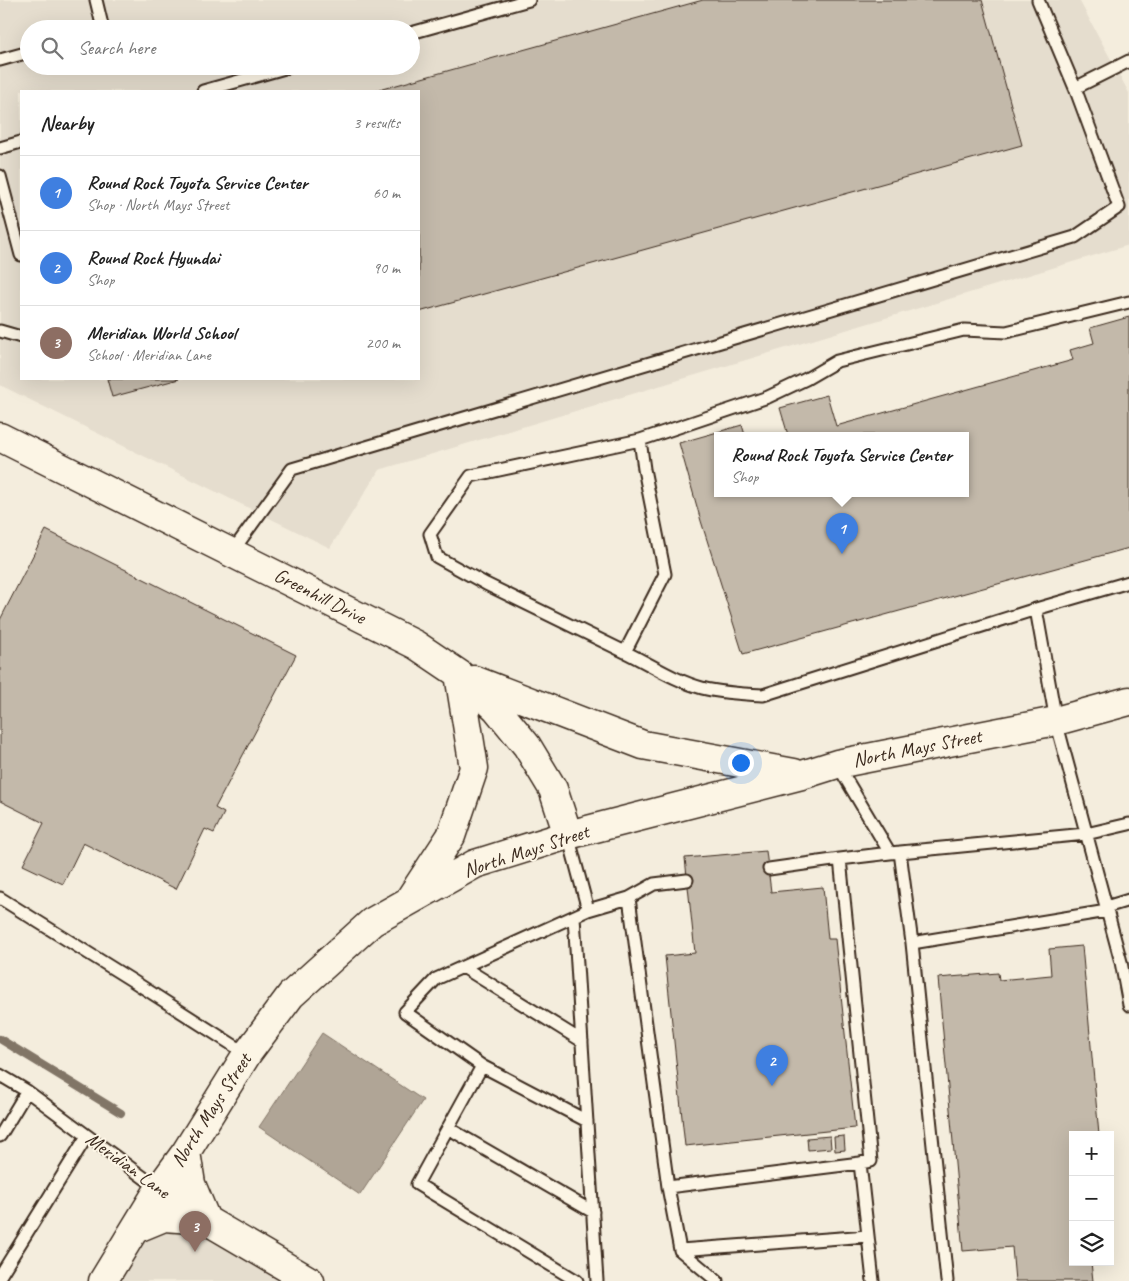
<!DOCTYPE html>
<html lang="en">
<head>
<meta charset="utf-8">
<style>
  body { margin:0; font-family:Caveat,sans-serif; background:#f2f2f2; color:#222 }
  .controls { position:absolute; right:15px; bottom:15px; display:grid; overflow:hidden; border-radius:0px; box-shadow:0 5px 20px #0002 }
  .controls button { width:45px; height:45px; display:grid; place-items:center; padding:0; border:0; border-bottom:1px solid #e0e0e0; background:#fff; color:#222; font:25px sans-serif }
  .you { position:absolute; left:740px; top:762px; width:18px; height:18px; margin:-12px; border:4px solid #fff; border-radius:50%; background:#1a73e8; box-shadow:0 0 0 8px #1a73e833 }
  .badge { display:grid; place-items:center; width:32px; height:32px; border-radius:50%; background:#1a73e8; color:#fff; font-size:16px; font-weight:700 }
  .pin { position:absolute; translate:-50% -41px; filter:drop-shadow(0 1px 2px #0008) }
  .pin::after { content:''; position:absolute; top:26px; width:18px; height:15px; background:inherit; clip-path:polygon(0 0,100% 0,50% 100%) }
  .popup { position:absolute; left:714px; top:432px; width:255px; height:65px; box-sizing:border-box; display:grid; place-content:center; border-radius:0px; background:#fff; filter:drop-shadow(0 1px 4px #0005); font-size:16px; white-space:nowrap; color:#767676 }
  .popup b { font-size:19px; color:#222 }
  .popup::after { content:''; position:absolute; left:50%; top:100%; margin-left:-10px; border:10px solid transparent; border-top-color:#fff }
  .list { margin:0; padding:0; list-style:none }
  h2 { display:flex; justify-content:space-between; align-items:center; height:65px; margin:0; padding:0 20px; font-size:21px }
  h2 small { font-size:16px; font-weight:400; color:#767676 }
  .list li { display:grid; grid-template-columns:32px 1fr auto; gap:15px; align-items:center; box-sizing:border-box; height:75px; padding:0 20px; border-top:1px solid #e0e0e0 }
  .list b { display:block; font-size:19px; white-space:nowrap }
  .list p { margin:0; font-size:16px; white-space:nowrap; color:#767676 }
  .list em { font-size:16px; font-style:normal; color:#767676 }
  .icon { flex:none; width:28px; height:28px; fill:none; stroke:currentColor; stroke-width:2; stroke-linecap:round; stroke-linejoin:round }
  .map { position:relative; flex:none; width:1129px; height:1281px; overflow:hidden }
  .search { position:absolute; background:#fff; box-shadow:0 5px 20px #0002; left:20px; top:20px; width:400px; height:55px; display:flex; align-items:center; gap:12px; box-sizing:border-box; padding:0 18px; border-radius:28px; color:#767676; font-size:19px }
  .panel { position:absolute; background:#fff; box-shadow:0 5px 20px #0002; left:20px; top:90px; width:400px; height:290px; border-radius:0px }
  .map>svg:first-child { display:block }
  .built { fill:#e5ddce; fill-rule:evenodd }
  .water { fill:#b0a596; stroke:#817466 }
  .lines { fill:none; stroke-linecap:round; stroke-linejoin:round }
  .stream { stroke:#817466; stroke-width:8 }
  .building { fill:#c3b9aa; stroke:#3b2a1e }
  .lane-casing { stroke:#3b2a1e; stroke-width:15 }
  .secondary-casing { stroke:#3b2a1e; stroke-width:31 }
  .lane { stroke:#fcf5e5; stroke-width:11 }
  .secondary { stroke:#fcf5e5; stroke-width:28 }
  .labels { text-anchor:middle; dominant-baseline:central; stroke-width:4; stroke-linejoin:round; paint-order:stroke }
  .street-label { font-size:20px; fill:#3b2a1e; stroke:#fcf5e5 }
</style>
</head>
<body>
<div class="map">
<svg width="1129" height="1281" viewBox="0 0 1129 1281">
  <rect width="100%" height="100%" fill="#f4eddd"/>
  <filter id="ink" filterUnits="userSpaceOnUse"><feTurbulence type="fractalNoise" baseFrequency=".02" numOctaves="2"/><feDisplacementMap in="SourceGraphic" scale="10" xChannelSelector="R" yChannelSelector="G"/><feConvolveMatrix kernelMatrix="1 2 1 2 8 2 1 2 1" color-interpolation-filters="sRGB"/></filter>
  <g filter="url(#ink)">
    <path class="built" d="M0,0H1079L1129,93V245L379,470L330,548L0,385ZM29,29H411V66H29ZM21,91H419V379H21Z
      M167,1200L301,1281H118Z"/>
    <path class="water" d="M322,1033L423,1100L360,1195L259,1127Z"/>
    <g class="lines">
      <path class="stream" d="M0,1039L121,1113"/>
    </g>
    <path class="building" d="M703,0H982L1022,145L419,312V91H375Z
      M1129,317V548L743,654L701,521L679,443L742,425L745,435H718V493H966V435H788L780,408L827,395L836,426L1073,360L1070,350L1094,343L1090,328Z
      M107,379H179L112,397Z
      M46,530L296,655L215,808L224,813L214,833L205,829L176,889L83,843L63,884L23,865L44,823L0,801V620Z
      M766,851L771,892L823,887L828,939H835L855,1128L685,1146L665,956L695,953L685,858Z
      M1082,946L1099,1135H1073V1262H1091L1093,1281H1015L1012,1247L963,1251L938,978L998,973L999,980L1051,975L1049,949Z
      M830,1136L831,1148L808,1150L807,1138Z
      M844,1136L845,1150L835,1151L834,1137Z"/>
    <g class="lines">
      <g class="lane-casing">
        <path id="lane" d="M96,0L103,29
          M1038,0L1075,88
          M411,33L529,0
          M0,60L29,52
          M203,91L292,66
          M0,148L21,142
          M0,176L21,255
          M1129,302L1006,332L964,330L837,361L806,379L768,397L640,440L644,469L665,574L625,652C650,664 675,681 702,688C722,693 742,694 763,695L1036,609L1129,582
          M0,331L21,337
          M232,552L292,469L1075,237L1119,207L1075,88L1129,61
          M1036,609L1056,721L1121,962L1129,1005
          M625,652L486,584L437,557L430,534L471,476L640,440
          M837,764L890,853
          M568,835L588,910
          M900,852L912,943
          M769,869L840,859
          M0,898L133,981L247,1054
          M629,898L668,1187L860,1163
          M1106,907L1129,900
          M574,917L597,1281
          M463,967L582,1041
          M482,1066L587,1121
          M0,1075L27,1091L159,1189
          M448,1128L593,1212
          M0,1136L27,1091
          M668,1187L680,1250
          M0,1276L87,1136
          M577,1281L417,1184L482,1066L405,1012L436,979L588,910L629,898L654,884L687,880
          M717,1281L680,1250L868,1236
          M873,1281L860,1163L871,1161L840,859L890,853L1086,834L1129,824
          M947,1281L912,943L1107,911"/>
      </g>
      <g class="secondary-casing">
        <path id="secondary" d="M0,437L416,645L459,674L496,708L527,746L553,789L568,835
          M474,680L643,745L794,773
          M411,897L451,836L474,768L459,674
          M159,1189L206,1220L310,1281
          M135,1229L164,1217L206,1220L191,1184L186,1152
          M103,1281L159,1189L186,1152L247,1054L291,995L372,922L475,864L568,835L802,775L837,764L1056,721L1129,701"/>
      </g>
      <use href="#lane" class="lane"/>
      <use href="#secondary" class="secondary"/>
    </g>
  </g>
  <g class="labels">
    <g class="street-label">
      <text transform="translate(320 596) rotate(27)">Greenhill Drive</text>
      <text transform="translate(917 748) rotate(-11)">North Mays Street</text>
      <text transform="translate(526 851) rotate(-18)">North Mays Street</text>
      <text transform="translate(211 1110) rotate(-57)">North Mays Street</text>
      <text transform="translate(128 1165) rotate(36)">Meridian Lane</text>
    </g>
  </g>
</svg>
<div class="controls">
<button>+</button>
<button>−</button>
<button><svg class="icon" aria-label="layers" viewBox="0 0 24 24"><path d="M12 4l9 5-9 5-9-5zM3 14l9 5 9-5"/></svg></button>
</div>
<div class="you"></div>
<div class="pin badge" style="left:842px;top:554px;background:#3f7fe0">1</div>
<div class="popup"><b>Round Rock Toyota Service Center</b>Shop</div>
<div class="pin badge" style="left:772px;top:1086px;background:#3f7fe0">2</div>
<div class="pin badge" style="left:195px;top:1252px;background:#8d6e63">3</div>
<div class="search"><svg class="icon" aria-label="search" viewBox="0 0 24 24"><circle cx="10" cy="10" r="6"/><path d="M15 15l6 6"/></svg>Search here</div>
<section class="panel">
<h2>Nearby<small>3 results</small></h2>
<ul class="list">
<li><span class="badge" style="background:#3f7fe0">1</span><div><b>Round Rock Toyota Service Center</b><p>Shop · North Mays Street</p></div><em>60 m</em></li>
<li><span class="badge" style="background:#3f7fe0">2</span><div><b>Round Rock Hyundai</b><p>Shop</p></div><em>90 m</em></li>
<li><span class="badge" style="background:#8d6e63">3</span><div><b>Meridian World School</b><p>School · Meridian Lane</p></div><em>200 m</em></li>
</ul>
</section>
</div>
</body>
</html>
